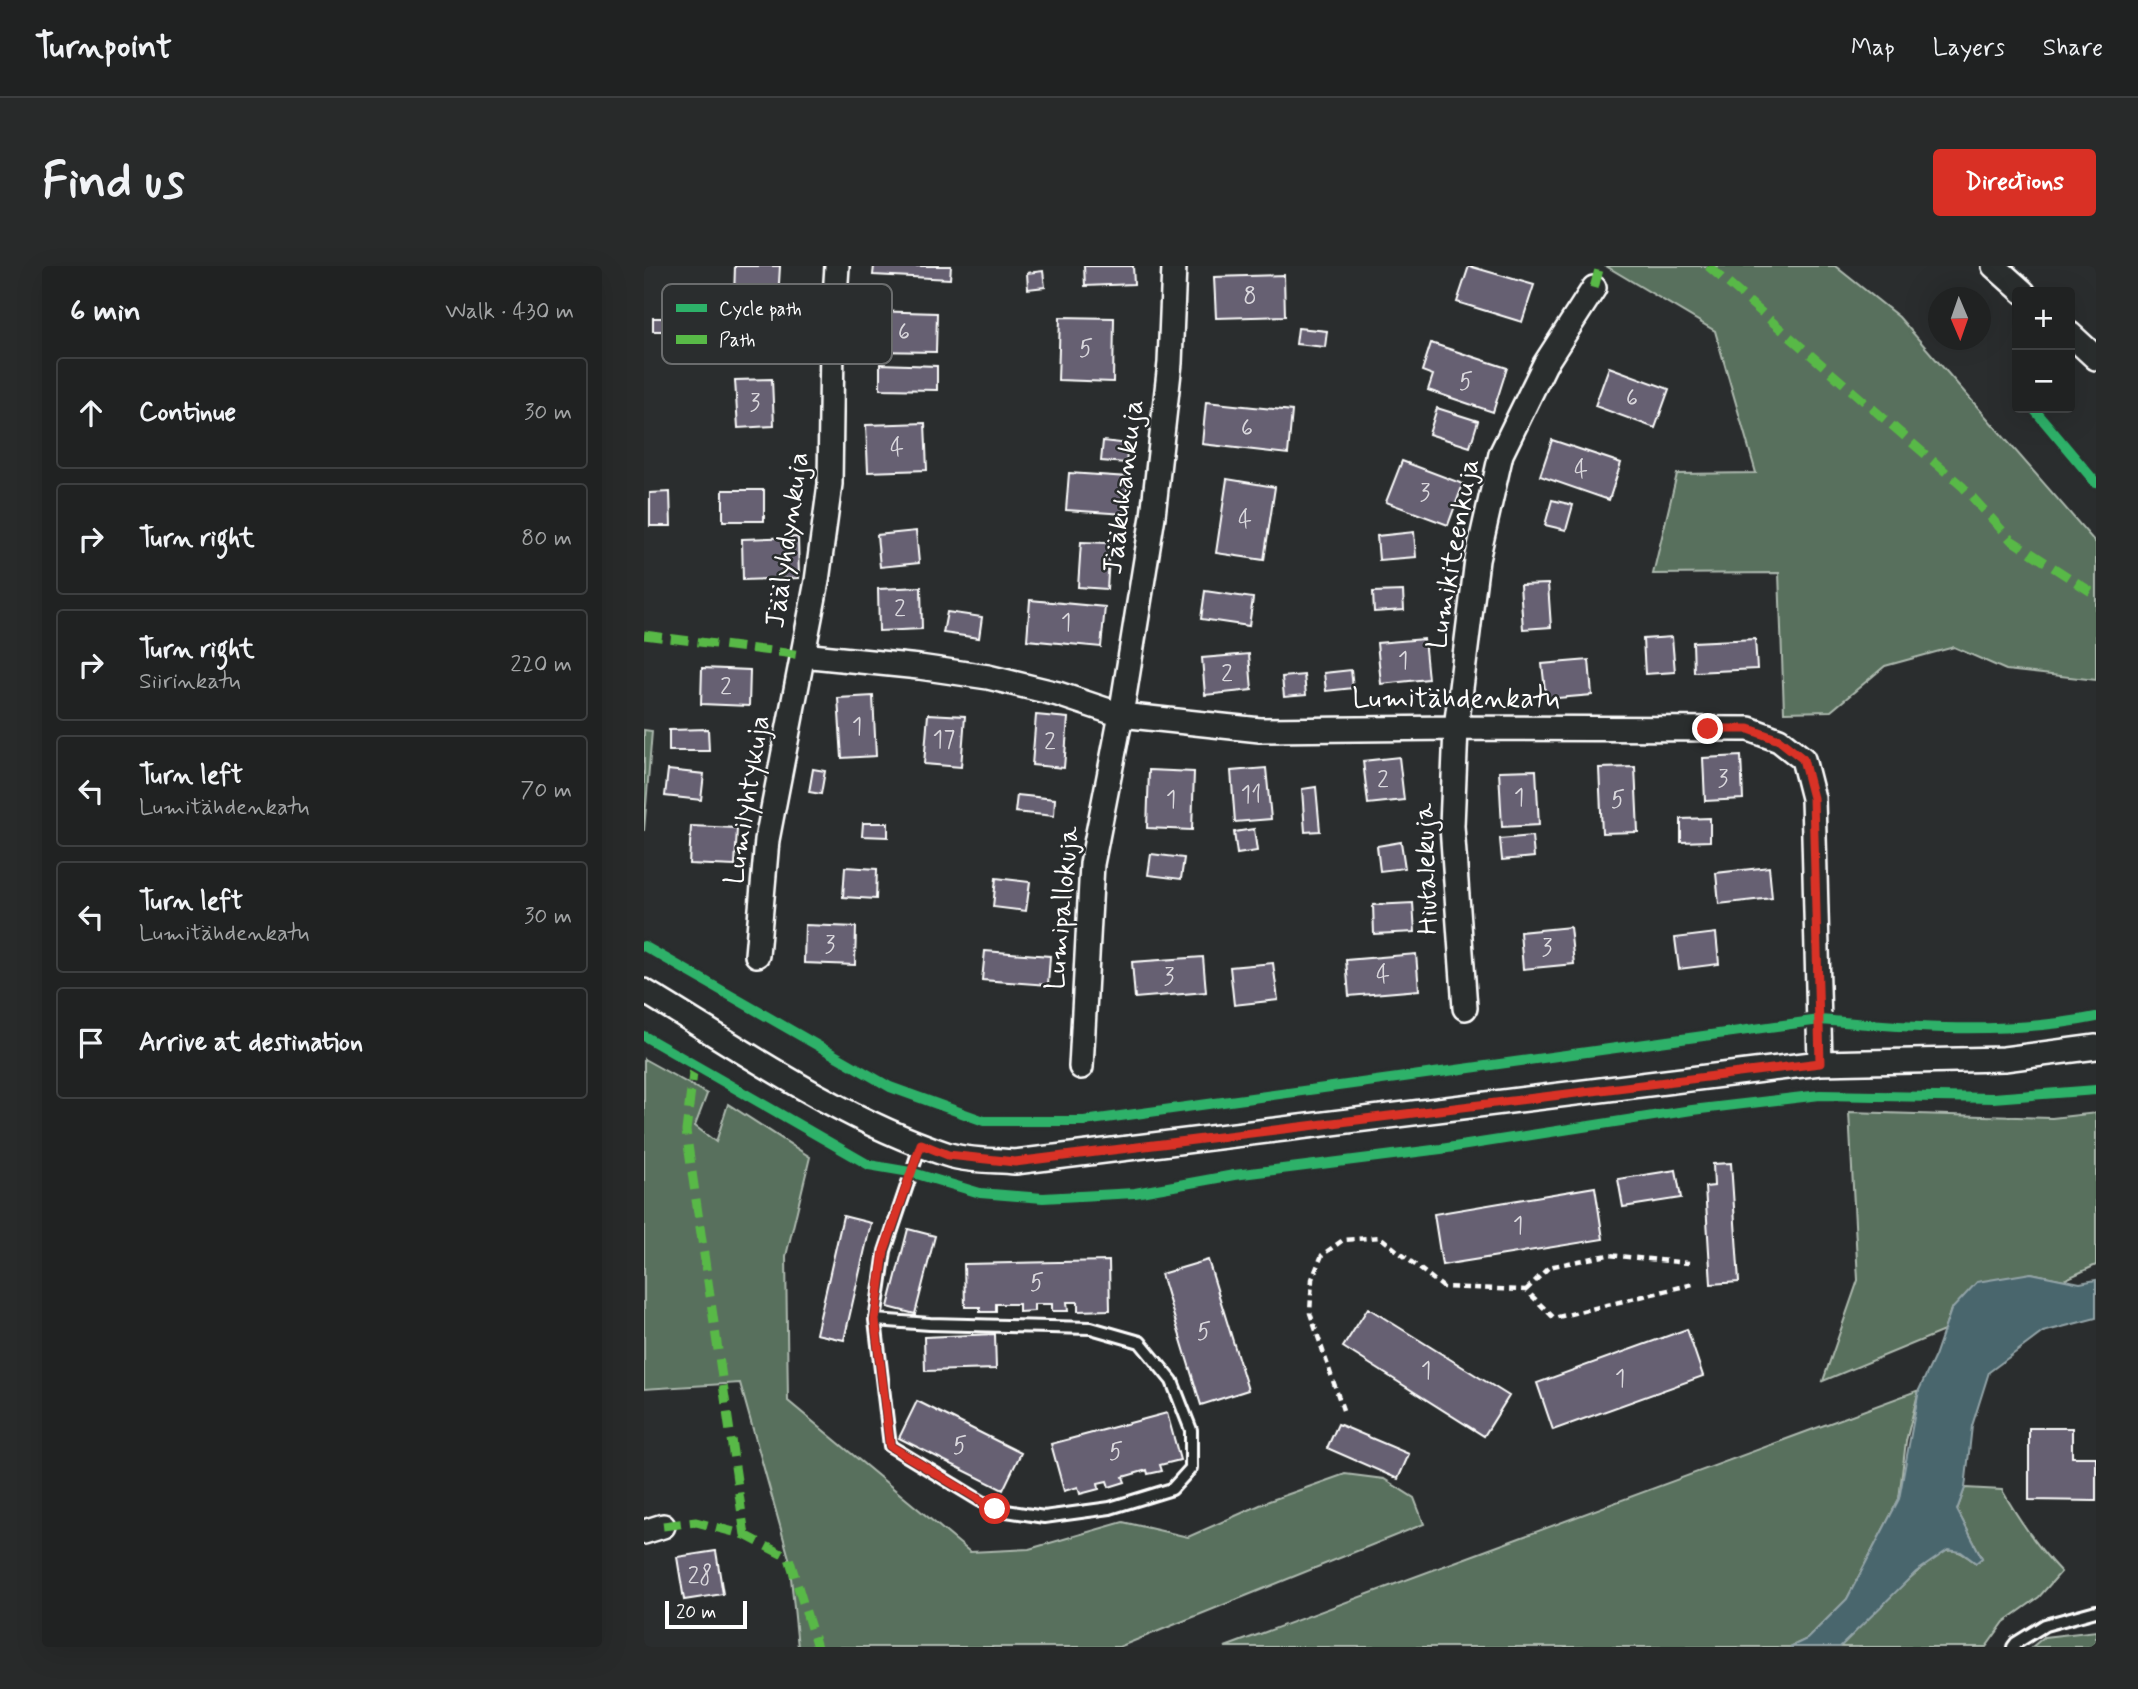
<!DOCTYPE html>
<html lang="en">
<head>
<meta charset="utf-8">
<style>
  body { margin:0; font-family:Mynerve,sans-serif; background:#282a2a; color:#f1f3f6 }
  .controls { position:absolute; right:21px; top:21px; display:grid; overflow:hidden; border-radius:7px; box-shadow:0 7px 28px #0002 }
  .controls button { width:63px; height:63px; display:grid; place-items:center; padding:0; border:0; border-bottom:2px solid #3d3f40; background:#202222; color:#f1f3f6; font:35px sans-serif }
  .compass { position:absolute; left:1284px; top:21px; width:63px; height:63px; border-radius:50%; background:#202222; box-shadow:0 7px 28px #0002; rotate:178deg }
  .scale { position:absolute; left:21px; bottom:18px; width:82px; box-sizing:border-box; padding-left:7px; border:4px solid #fff; border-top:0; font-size:19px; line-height:24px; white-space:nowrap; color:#fff; -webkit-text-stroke:5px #2a2d2e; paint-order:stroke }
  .stop { position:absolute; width:21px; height:21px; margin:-16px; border:5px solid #d93025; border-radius:50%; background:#fff }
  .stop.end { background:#d93025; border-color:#fff; box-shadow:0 2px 7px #0008 }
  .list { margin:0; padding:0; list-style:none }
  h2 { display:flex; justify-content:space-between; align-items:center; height:91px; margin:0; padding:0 28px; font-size:30px }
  h2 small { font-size:23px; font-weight:400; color:#a2a4a5 }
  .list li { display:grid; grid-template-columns:46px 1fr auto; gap:21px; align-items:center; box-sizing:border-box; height:112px; margin:0 14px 14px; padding:0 14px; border:2px solid #3d3f40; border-radius:7px }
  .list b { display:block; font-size:26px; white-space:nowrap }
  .list p { margin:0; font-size:23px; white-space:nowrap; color:#a2a4a5 }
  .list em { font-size:23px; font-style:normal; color:#a2a4a5 }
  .icon { flex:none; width:38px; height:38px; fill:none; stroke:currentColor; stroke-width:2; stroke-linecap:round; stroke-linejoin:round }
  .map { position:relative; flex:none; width:1452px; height:1381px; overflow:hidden; border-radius:7px }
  header { display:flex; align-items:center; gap:42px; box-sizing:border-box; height:98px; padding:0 35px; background:#202222; border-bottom:2px solid #3d3f40 }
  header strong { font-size:33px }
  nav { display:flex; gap:38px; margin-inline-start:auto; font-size:24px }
  .intro { display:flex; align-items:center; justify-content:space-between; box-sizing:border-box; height:168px; padding:0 42px }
  h1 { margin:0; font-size:49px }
  .button { padding:18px 32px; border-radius:7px; background:#d93025; color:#fff; font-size:24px; font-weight:700 }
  main { display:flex; gap:42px; padding:0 42px }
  aside { flex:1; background:#202222; border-radius:7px; box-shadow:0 7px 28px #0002 }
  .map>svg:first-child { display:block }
  .green { fill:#59705d; stroke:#acb8ae; stroke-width:2 }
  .water { fill:#4a666d; stroke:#92a3a7; stroke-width:2 }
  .building { fill:#666072; stroke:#fff; stroke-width:2 }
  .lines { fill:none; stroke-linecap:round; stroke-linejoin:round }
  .lane-casing { stroke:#fff; stroke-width:16 }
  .street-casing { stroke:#fff; stroke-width:28 }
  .path { stroke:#fff; stroke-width:4.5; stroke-dasharray:7 5; stroke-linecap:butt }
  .lane { stroke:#2a2d2e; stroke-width:10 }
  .street { stroke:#2a2d2e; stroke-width:23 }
  .quiet { stroke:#58b947; stroke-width:9; stroke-dasharray:18 9; stroke-linecap:butt }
  .cycleway-casing { stroke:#2a2d2e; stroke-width:15 }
  .cycleway { stroke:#2db169; stroke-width:10 }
  .route { stroke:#d93025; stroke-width:9 }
  .labels { text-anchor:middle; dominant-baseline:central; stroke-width:5; stroke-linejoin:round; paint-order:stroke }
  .number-label { font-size:24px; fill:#d9d7dc }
  .street-label { font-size:28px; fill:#fff; stroke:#2a2d2e }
  .key { fill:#2a2d2e; stroke:#6a6c6d; stroke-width:2 }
  .key-label { font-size:19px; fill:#fff }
</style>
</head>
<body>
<header>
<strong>Turnpoint</strong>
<nav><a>Map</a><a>Layers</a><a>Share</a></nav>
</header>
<div class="intro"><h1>Find us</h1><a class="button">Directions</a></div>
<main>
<aside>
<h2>6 min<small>Walk · 430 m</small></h2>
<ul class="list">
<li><svg class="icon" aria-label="ahead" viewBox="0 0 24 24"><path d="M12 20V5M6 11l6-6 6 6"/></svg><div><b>Continue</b></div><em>30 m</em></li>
<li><svg class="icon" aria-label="right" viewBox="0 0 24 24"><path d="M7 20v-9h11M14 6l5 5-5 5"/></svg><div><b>Turn right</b></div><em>80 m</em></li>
<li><svg class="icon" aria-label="right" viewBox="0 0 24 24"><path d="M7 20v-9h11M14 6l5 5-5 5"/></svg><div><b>Turn right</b><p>Siirinkatu</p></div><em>220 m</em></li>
<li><svg class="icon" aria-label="left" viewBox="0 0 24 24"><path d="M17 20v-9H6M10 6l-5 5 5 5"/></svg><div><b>Turn left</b><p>Lumitähdenkatu</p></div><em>70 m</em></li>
<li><svg class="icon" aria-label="left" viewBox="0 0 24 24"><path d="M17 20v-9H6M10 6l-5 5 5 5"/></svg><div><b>Turn left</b><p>Lumitähdenkatu</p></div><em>30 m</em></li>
<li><svg class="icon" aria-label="arrive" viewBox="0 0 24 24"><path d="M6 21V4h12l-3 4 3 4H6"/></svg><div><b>Arrive at destination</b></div></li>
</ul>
</aside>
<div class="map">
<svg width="1452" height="1381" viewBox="0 0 1452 1381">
  <rect width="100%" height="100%" fill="#2a2d2e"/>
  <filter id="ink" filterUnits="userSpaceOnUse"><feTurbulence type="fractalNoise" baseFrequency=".0143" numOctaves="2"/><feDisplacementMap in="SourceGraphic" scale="14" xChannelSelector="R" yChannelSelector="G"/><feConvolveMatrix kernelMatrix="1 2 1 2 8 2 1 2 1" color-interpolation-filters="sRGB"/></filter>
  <g filter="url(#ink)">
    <path class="green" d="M962,0H1191L1255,51L1452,277V414L1362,404L1310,381L1241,400L1187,445L1140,446L1135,307L1009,308L1033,208L1112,207L1071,65Z
      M0,464L8,465L0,565Z
      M0,793L63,828L51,860L72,876L84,838L166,891L142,990L144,1135L326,1286L385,1283L479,1256L544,1271L625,1235L701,1208L740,1213L770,1232L780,1258L475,1381H154L145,1292L96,1117L0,1123Z
      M1205,846L1408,852L1452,847V999L1420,1014L1387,1007L1307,1043L1300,1065L1179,1115L1214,1014Z
      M1275,1124L1262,1175L1255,1233L1203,1333L1163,1373L1146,1381H581Z
      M1321,1222L1358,1224C1375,1254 1393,1281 1417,1306L1395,1331L1360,1356L1342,1381H1196C1205,1366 1287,1290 1302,1285C1314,1282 1323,1291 1332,1297L1338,1292L1313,1244Z
      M1452,1365V1381H1388L1400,1371Z"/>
    <path class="water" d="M1387,1007L1436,1017L1452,1014V1052L1399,1066L1345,1106L1328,1160L1321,1222L1313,1244L1338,1292L1332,1297L1317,1286L1304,1284L1272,1306L1196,1381H1146L1163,1373L1203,1333L1255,1233L1275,1124L1291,1090L1307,1044L1333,1016Z"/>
    <path class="building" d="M91,0H136L134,34L90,32Z
      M230,0H307L306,13L229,9Z
      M440,0H489L490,18L441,20Z
      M825,0L890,19L878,56L813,36Z
      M399,5L401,21L384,23L383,7Z
      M640,9L641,50L572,52L570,11Z
      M228,45L293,47L292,86L227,85Z
      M416,51L470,52L469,116L414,114Z
      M9,52H34V65H9Z
      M654,62L683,65L681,81L652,78Z
      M787,77L863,102L849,146L784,124L789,109L778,105Z
      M236,98L293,100V124L236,123Z
      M965,101L1025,123L1011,162L951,140Z
      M128,113L130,160L94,162L91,114Z
      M562,136L648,145L644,188L558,178Z
      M793,142L834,155L826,181L785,168Z
      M281,157L283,204L224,206L222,159Z
      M908,174L977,197L965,234L896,210Z
      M459,175L484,178L482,197L457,195Z
      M758,195L819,218L804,259L742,236Z
      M425,207L484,211L481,248L422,244Z
      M583,213L631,221L620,294L572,287Z
      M79,224H120V255H79Z
      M26,226L27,260H6V227Z
      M908,234L929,239L922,264L901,259Z
      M272,265L275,297L236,301L233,269Z
      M770,266L772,291L735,294L733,270Z
      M154,271L155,312L99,314L98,273Z
      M437,276L466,277L463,323L434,321Z
      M904,318L907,361L879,363L876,319Z
      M277,321L278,363L235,365L234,323Z
      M561,325L609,332L605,360L557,353Z
      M759,325L760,344L730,346L729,326Z
      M386,334L461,341L457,381L383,374Z
      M303,346L338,351L335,372L299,367Z
      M1028,371L1031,406L1001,408L999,373Z
      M780,373L784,413L737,418L733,377Z
      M1111,373L1113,403L1050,406L1049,376Z
      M605,388L608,424L561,429L558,392Z
      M945,394L948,429L902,433L898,398Z
      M58,402L106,404L105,440L57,438Z
      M707,404L709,422L682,425L680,407Z
      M660,409L662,429L640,431L638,411Z
      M229,430L232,490L198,492L194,432Z
      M284,448L321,450L317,501L280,498Z
      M392,449L424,452L420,502L388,499Z
      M64,463L65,485H25V464Z
      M1097,490L1099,533L1061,535L1059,492Z
      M755,491L760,534L724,538L719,495Z
      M991,501L994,566L958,567L955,502Z
      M622,502L627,553L591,556L587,505Z
      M169,503L181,505L177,528L165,526Z
      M24,504L60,508L57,534L21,530Z
      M505,504L550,506L548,564L503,562Z
      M892,504L895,559L858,561L855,505Z
      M672,521L676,565L661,566L658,523Z
      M373,529L411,533L410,550L371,546Z
      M1066,552V575L1037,576V553Z
      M219,557H244V571L218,570Z
      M47,560L93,562L91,600L45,598Z
      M610,563L613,585L593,588L590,566Z
      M888,570L890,591L858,594L856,573Z
      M757,576L761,602L736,605L733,580Z
      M507,588L540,592L537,613L504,609Z
      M201,601L233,603L232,633L199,631Z
      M1125,601L1128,632L1075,638L1072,607Z
      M352,612L386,616L382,645L349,641Z
      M769,637L771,666L730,668L729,639Z
      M161,659L212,661L211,699L160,697Z
      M926,661L930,698L879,703L876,666Z
      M1072,667L1075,698L1035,703L1031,672Z
      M341,685L406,690L404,719L338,714Z
      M772,688L775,724L705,730L702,694Z
      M559,691L562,726L491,732L488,696Z
      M629,697L634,734L590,739L586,701Z
      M1087,897L1095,1016L1067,1018L1061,921L1070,920L1069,898Z
      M1032,904L1037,932L979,941L974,913Z
      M951,921L959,973L798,999L790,948Z
      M199,950L227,957L200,1074L172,1068Z
      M264,963L291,970L271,1048L244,1041Z
      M564,994L604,1124L557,1139L517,1008Z
      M465,995L466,1044L434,1045V1036H423L424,1045H408V1038H390V1045L375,1046V1038H352V1046H336V1041H321L320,998Z
      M724,1042L865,1130L840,1170L699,1081Z
      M1043,1063L1059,1110L909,1164L893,1117Z
      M351,1068L352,1103L281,1105L280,1071Z
      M273,1135L377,1187L359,1224L255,1172Z
      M523,1147L536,1194L516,1199L518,1205L504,1208L503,1204L479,1211L481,1216L465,1221L463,1215L454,1217L455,1223L436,1228L434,1221L420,1225L407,1178Z
      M694,1158L765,1188L754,1213L683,1182Z
      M1385,1162H1428V1191H1452V1235L1385,1234Z
      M72,1285L79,1328L40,1334L33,1291Z"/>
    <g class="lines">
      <g class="lane-casing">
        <path id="lane" d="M231,1054L286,1058L447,1062L496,1076L528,1115L547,1164V1202L528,1223L466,1242L400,1251L350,1243L246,1180L231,1054L241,985L277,878
          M1369,1381L1372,1377L1401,1359L1452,1345"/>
      </g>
      <g class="street-casing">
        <path id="street" d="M1350,0L1379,26
          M1426,68L1452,92
          M158,389L275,401L344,411L414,428L477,449L616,464L812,462L1105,463L1135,474L1159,493L1169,532L1176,797
          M113,689L123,574L173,315L186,218L188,77L193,0
          M0,725C97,783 194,852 302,888C322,895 349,894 371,896L1176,797L1360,793L1452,781
          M821,742L808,560L812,462L833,294L857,188L901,98L950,22
          M437,801L448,598L477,449L509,250L526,97L530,0
          M0,1266L19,1260"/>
      </g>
      <path class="path" d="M882,1024L905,1001L964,989L1045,997
        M699,1144L666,1047L668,1013L678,989L699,974L736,971L799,1021L882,1024L910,1052L1049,1018"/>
      <use href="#lane" class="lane"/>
      <use href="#street" class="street"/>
      <path class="quiet" d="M1064,0L1319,221L1367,274L1452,329
        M950,22L956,0
        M0,369L158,389
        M50,799L42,865L101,1269
        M19,1260L52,1256L101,1269L145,1292L173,1381"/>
      <g class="cycleway-casing">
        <path id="cycleway" d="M1389,142L1452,217
          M0,680L246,821L340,855H440L1176,754C1265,762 1364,769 1452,751
          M0,770L225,899L266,906L336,927L399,932L491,927L590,909L797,883L1048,844L1176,829L1349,832L1452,824"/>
      </g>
      <use href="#cycleway" class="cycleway"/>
    </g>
  </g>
  <g class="lines" filter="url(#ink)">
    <path class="route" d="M351,1243L246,1180L231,1054L240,985L277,878L304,889L371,896L1176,797L1169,532L1159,493L1135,474L1105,463H1064"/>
  </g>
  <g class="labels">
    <g class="number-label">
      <text x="606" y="30">8</text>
      <text x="260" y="66">6</text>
      <text x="442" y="83">5</text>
      <text x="822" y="116">5</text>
      <text x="988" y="132">6</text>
      <text x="111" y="137">3</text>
      <text x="603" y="162">6</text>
      <text x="253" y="182">4</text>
      <text x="937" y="204">4</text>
      <text x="781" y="227">3</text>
      <text x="601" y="254">4</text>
      <text x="256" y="343">2</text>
      <text x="422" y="357">1</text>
      <text x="759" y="395">1</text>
      <text x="583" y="408">2</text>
      <text x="82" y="421">2</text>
      <text x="213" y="461">1</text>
      <text x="300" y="474">17</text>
      <text x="406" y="476">2</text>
      <text x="1079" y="513">3</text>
      <text x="739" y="514">2</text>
      <text x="607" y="529">11</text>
      <text x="875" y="532">1</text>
      <text x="527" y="534">1</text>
      <text x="974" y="534">5</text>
      <text x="186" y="679">3</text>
      <text x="903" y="682">3</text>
      <text x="739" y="709">4</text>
      <text x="525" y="711">3</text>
      <text x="874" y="960">1</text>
      <text x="393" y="1017">5</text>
      <text x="560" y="1066">5</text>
      <text x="782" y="1105">1</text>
      <text x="976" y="1113">1</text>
      <text x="316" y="1180">5</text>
      <text x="472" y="1186">5</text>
      <text x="56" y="1310">28</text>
    </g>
    <g class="street-label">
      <text transform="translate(480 221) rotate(-83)">Jääkukankuja</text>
      <text transform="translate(144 274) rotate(-82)">Jäälyhdynkuja</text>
      <text transform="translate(810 288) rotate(-80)">Lumikiteenkuja</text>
      <text x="812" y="433">Lumitähdenkatu</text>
      <text transform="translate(104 534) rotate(-81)">Lumilyhtykuja</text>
      <text transform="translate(783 603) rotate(-92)">Hiutalekuja</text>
      <text transform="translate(419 642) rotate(-85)">Lumipallokuja</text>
    </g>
  </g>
  <rect x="18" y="18" width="230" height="80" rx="10" class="key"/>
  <rect x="32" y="38" width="31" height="8" fill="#2db169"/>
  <rect x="32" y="69" width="31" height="9" fill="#58b947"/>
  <g class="key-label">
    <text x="75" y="49">Cycle path</text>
    <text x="75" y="80">Path</text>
  </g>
</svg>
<div class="controls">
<button>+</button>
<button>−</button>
</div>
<svg class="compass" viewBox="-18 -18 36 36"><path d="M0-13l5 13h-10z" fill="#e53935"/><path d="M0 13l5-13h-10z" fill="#a2a4a5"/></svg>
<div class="scale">20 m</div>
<div class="stop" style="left:351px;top:1243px"></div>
<div class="stop end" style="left:1064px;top:463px"></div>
</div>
</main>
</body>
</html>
